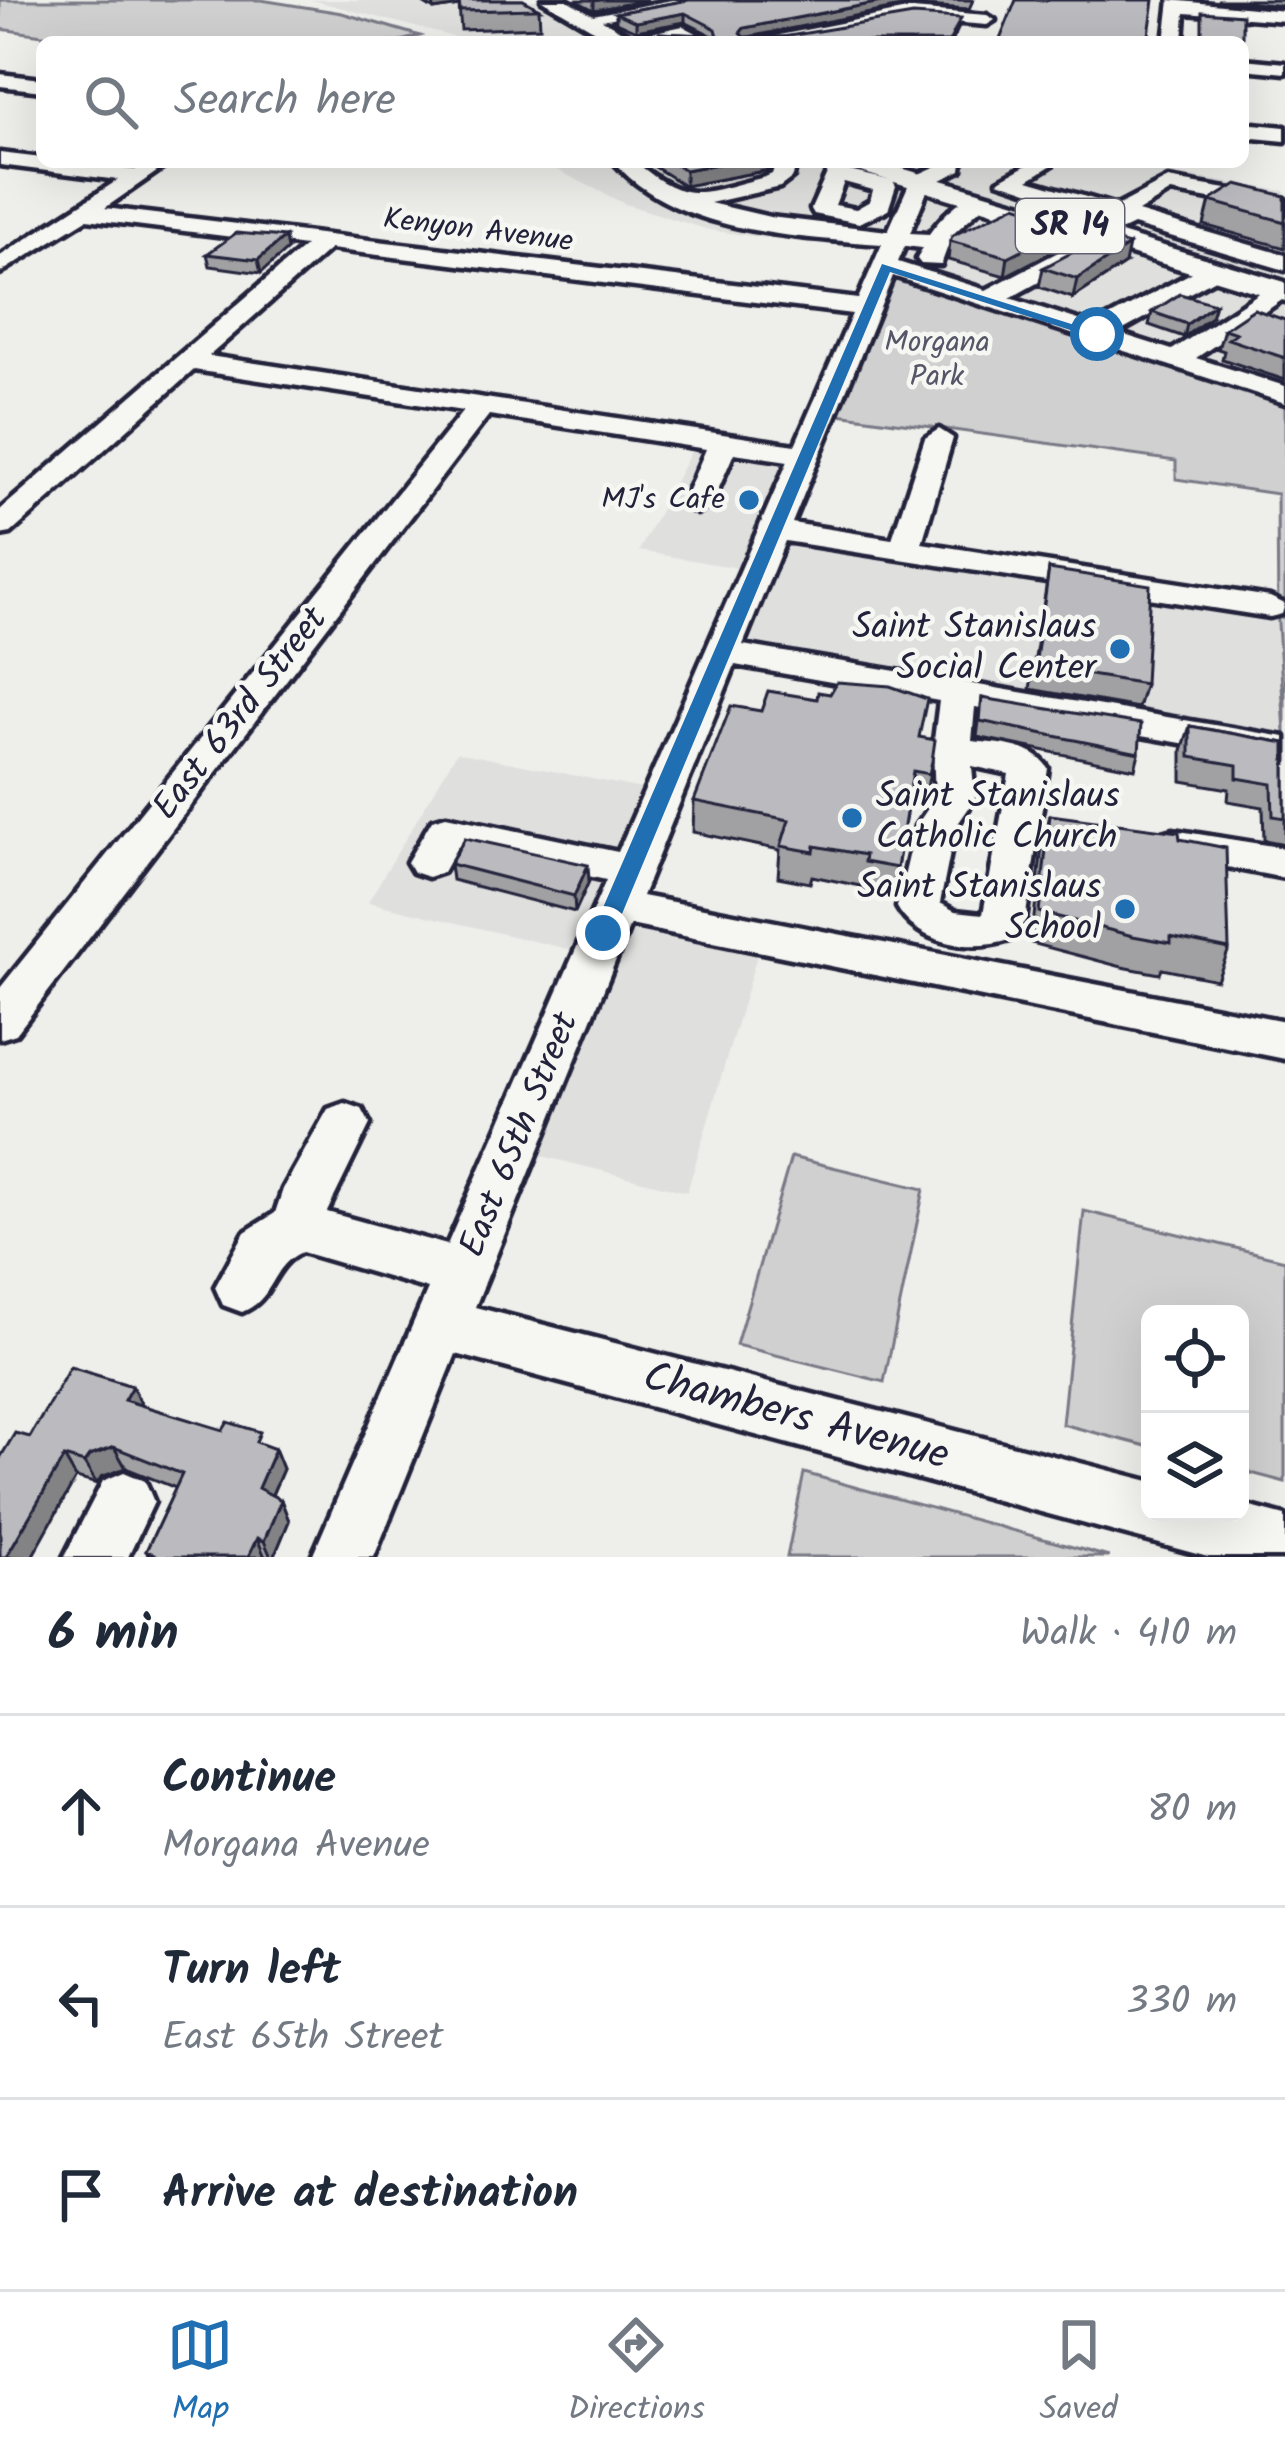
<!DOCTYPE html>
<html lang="en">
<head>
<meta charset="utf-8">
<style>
  body { margin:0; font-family:Kalam,sans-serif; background:#f2f2f3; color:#1f2937 }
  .controls { position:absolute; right:36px; bottom:36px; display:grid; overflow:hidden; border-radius:18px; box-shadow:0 12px 48px #0002 }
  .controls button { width:108px; height:108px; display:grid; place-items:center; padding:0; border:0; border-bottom:3px solid #e0e1e3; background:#fff; color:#1f2937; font:60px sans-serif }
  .stop { position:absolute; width:36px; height:36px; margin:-27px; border:9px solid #1f6fb2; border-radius:50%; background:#fff }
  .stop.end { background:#1f6fb2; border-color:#fff; box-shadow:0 3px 12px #0008 }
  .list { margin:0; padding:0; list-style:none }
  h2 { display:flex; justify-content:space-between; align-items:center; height:156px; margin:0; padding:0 48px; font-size:51px }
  h2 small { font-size:39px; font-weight:400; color:#747a83 }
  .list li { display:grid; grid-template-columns:78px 1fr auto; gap:36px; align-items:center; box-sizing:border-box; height:192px; padding:0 48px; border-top:3px solid #e0e1e3 }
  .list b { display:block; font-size:45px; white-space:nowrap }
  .list p { margin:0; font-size:39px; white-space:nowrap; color:#747a83 }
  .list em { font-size:39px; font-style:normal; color:#747a83 }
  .icon { flex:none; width:66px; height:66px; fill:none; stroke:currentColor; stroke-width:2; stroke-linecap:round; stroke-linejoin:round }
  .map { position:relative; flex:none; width:1285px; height:1557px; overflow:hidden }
  .search { position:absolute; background:#fff; box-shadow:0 12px 48px #0002; left:36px; right:36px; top:36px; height:132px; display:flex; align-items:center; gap:30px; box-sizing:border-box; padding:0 42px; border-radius:18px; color:#747a83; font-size:45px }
  .sheet { height:732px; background:#fff }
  nav { display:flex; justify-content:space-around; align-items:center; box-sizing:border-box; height:168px; border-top:3px solid #e0e1e3; background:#fff; font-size:33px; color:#747a83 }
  nav a { display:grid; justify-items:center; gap:6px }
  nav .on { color:#1f6fb2 }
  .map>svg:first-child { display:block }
  .built { fill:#dfdfde }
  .green { fill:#d0d0d1; stroke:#797986; stroke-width:3 }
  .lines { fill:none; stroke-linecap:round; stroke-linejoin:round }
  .minor-casing { stroke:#22223b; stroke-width:9 }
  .major-casing { stroke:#22223b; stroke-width:9 }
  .minor { fill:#f6f6f2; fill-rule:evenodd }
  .major { fill:#f6f6f2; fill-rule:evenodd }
  .wall { fill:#a1a1a4; stroke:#22223b; stroke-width:3 }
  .shaded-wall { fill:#838386; stroke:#22223b; stroke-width:3 }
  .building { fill:#bbbbbf; stroke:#22223b; stroke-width:3 }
  .route { fill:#1f6fb2 }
  .poi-dot { fill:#1f6fb2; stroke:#f6f6f2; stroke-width:4.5 }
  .labels { text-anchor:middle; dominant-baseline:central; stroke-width:9; stroke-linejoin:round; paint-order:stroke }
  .far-street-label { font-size:30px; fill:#22223b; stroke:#f6f6f2 }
  .far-park-label { font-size:30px; fill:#565668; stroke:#f6f6f2 }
  .far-poi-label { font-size:30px; fill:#22223b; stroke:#f6f6f2; text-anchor:end }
  .shield { fill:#f6f6f2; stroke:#626272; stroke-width:3 }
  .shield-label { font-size:33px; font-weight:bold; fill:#22223b }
  .poi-label { font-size:36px; fill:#22223b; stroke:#f6f6f2; text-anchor:end }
  .street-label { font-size:36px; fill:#22223b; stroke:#f6f6f2 }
  .near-street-label { font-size:42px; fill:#22223b; stroke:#f6f6f2 }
</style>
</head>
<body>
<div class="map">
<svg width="1285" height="1557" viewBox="0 0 1285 1557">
  <rect width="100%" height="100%" fill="#eeeeeb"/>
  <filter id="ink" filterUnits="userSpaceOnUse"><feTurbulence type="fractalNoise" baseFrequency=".00833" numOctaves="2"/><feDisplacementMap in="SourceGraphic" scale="24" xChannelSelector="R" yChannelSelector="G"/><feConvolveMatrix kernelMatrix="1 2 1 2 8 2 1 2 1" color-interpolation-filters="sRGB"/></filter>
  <g filter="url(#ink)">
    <path class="built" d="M312,0H668L757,42H473Z
      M541,162H1092L1285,191V624H1278L1285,749L720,652L755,571L639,551L698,438L806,455L773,529L1278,606L1277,494L1176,479V461L838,414L893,277L867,271L877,243L769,229L765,238L709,230L625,204Z
      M457,752L662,793L615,906L763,935L687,1192L514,1149L593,955L368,902Z"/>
    <path class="green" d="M0,0H261L342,13L420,36L396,42H92L0,29Z
      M893,276L1285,400V733L1278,623L1277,494L1176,479V461L838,414Z
      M791,1157L924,1189L884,1382L736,1345Z
      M1084,1211L1285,1260V1482L1240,1470V1314H1150V1447L1062,1424Z
      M804,1473L1109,1557H787Z"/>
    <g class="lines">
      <g class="minor-casing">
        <path id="minor" d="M672,0H712L585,23L577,18Z
          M1170,0L1285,11V21L1185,13L1183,42H1165Z
          M912,9L987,15L995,20L987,25L912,19L782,42H744Z
          M683,26L714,42H692L681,36L618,40Z
          M1243,59L1285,63V73L1243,69Z
          M0,74L42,79V91L0,86Z
          M0,153L42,158V162L135,170L147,162H171L105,208L858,299L882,244C796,237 675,233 614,162H636C688,207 704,192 765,177L772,174L776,162H796L793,177L780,187L710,203L770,217L888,231L912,177L946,162H962L961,170L929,186L910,233L929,234C942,216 957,200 979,193L990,200L952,235L941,265L921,264L917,259L922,248L905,246L898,262L986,290L1081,240H1097V250L1010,298L1094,325L1206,265H1222V275L1118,333L1172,350L1270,286L1285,285V298L1196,358L1285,386V403L893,276L792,523L892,539L925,438L939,429L953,438L922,543L1270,597L1285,604L1282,614L1270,617L785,541L743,645L1285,737V761L975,707L972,741C997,744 1033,744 1048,768L1025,921L1010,940C972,952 918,945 897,907L916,826L935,798L933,748L939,701L735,665L642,896L1285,1021V1059L630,925L475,1307L1150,1481V1512H1240V1504L1285,1516V1557H1208L456,1354L374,1557H312L428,1289L302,1252C270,1266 275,1299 242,1312L223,1305L215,1287L245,1232L275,1213L283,1189L328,1109L345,1103L362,1109L370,1124L327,1212L447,1245L606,880L457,847L443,872L428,877L413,872L407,862L432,820L446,816L618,852L788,461L734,453L712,504L697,513L682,504L706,449L489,415L16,1034L0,1039V988L463,411L194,370L11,533L0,535V510L305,246L87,219L0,273V256L118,180L0,165ZM330,249L852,314L795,445L209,356ZM972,766L1009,774L983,914L955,911L940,903L955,828L975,799Z
          M832,162H852L849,171L893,181L896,186L888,210L859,223L814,214L811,209ZM844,182L873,190L870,201L856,209L835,205Z
          M1032,162L1052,165L1028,180L1117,206L1168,179L1285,199V213L1171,192L1138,212L1285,255V270L1133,225L1114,234L1106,232L1103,227L1112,219L998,181Z
          M1173,830L1285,848V878L1159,854L1153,844L1159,834Z
          M124,1472L145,1481L154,1502L128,1557H64L103,1481Z"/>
      </g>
      <g class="major-casing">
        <path id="major" d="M542,0H567L641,42H614Z
          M1243,123L1285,127V141L1243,137Z
          M841,162H881L1285,282V301L845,167Z"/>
      </g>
      <use href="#minor" class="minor"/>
      <use href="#major" class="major"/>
    </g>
    <path class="wall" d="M418,0H523L539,9L540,27L461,30L459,6L434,10Z
      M575,0H648L594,10Z
      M689,0H973L969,9L911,5L745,37H783L959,27L952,42H659V33L711,35L685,22L636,31L616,22V13Z
      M1217,0H1285V6Z
      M647,162H770L769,170L685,186Z
      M1285,196V248L1204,225L1210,201Z
      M1063,220L1062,225L1068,227L1065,245L1005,276L948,260L950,241Z
      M287,250L261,273L210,266L207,254Z
      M1125,264L1073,298L1039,287L1043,268Z
      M1152,312L1211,317L1184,337L1149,325Z
      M1285,320V380L1222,359L1224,351L1218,349L1224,329Z
      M1049,569L1145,684L1138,708L1030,689Z
      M982,698L1139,753L1135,769L977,737Z
      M1190,726L1285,743V844L1264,840L1263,807L1228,801L1229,789L1182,781V750Z
      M920,737L932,761L924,804L908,801L892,899L859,893L860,886L812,876L810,883L778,877L780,850L693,832L694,801Z
      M1050,815L1180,839L1229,949L1217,980L1162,969L1160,974L1122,967L1031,943L1042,846Z
      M450,864L589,881L575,912L452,880Z
      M142,1406L275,1449L283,1469L272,1495L281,1500L289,1521L274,1557H150L146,1551L176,1488L126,1468L101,1477L97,1484L76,1478L30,1437Z"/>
    <path class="shaded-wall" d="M433,0H459V6L434,10Z
      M601,0H648L594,10V1Z
      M891,0H912L911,5L743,38L740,33L744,28Z
      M685,13V22L636,31V22Z
      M728,162H770L769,170L685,186V170Z
      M1063,220L1061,231L1068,227L1065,245L1005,276L1008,257Z
      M285,237L287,250L261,273L258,260Z
      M1129,245L1125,264L1073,298L1077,279Z
      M1215,304L1211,317L1184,337L1187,324Z
      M588,865L589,881L575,912L574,896Z
      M132,1386L143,1407L124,1400Z
      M114,1447L126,1468L101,1477L97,1484L84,1463L89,1456Z
      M275,1449L283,1469L266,1508L258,1488Z
      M64,1457L76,1478L32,1557H6Z
      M281,1500L289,1521L274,1557H271L264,1541Z
      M257,1538L265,1557H248Z"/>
    <path class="building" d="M459,0H523L539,9L460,11Z
      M689,0H891L744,28L740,33L744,37H783L913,15L961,18L949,42H680L659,33L718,36L716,29L685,13L636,22L616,13Z
      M1016,0H1154L1148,42H999Z
      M1202,12L1242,15V42H1202Z
      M672,162H728L685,170Z
      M1237,184L1285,196V222L1210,201Z
      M1016,205L1063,220L1056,223L1068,227L1008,257L950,241L952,236Z
      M236,233L285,237L258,260L207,254Z
      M1101,237L1129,245L1077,279L1043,268Z
      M1180,294L1215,304L1187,324L1152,312Z
      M1254,309L1285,320V358L1228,339L1236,333L1224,329Z
      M1049,569L1150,585L1145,684L1035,666Z
      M837,682L890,686L927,699L919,737L935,740L932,761L929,774L913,771L897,868L864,862L865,855L815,846L814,852L781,846L789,820L694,801L731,706L761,711L768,691L817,699L818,692L830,694Z
      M982,698L1141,724L1139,753L980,721Z
      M1190,726L1285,743V818L1273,816L1272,784L1237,778V765L1190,757Z
      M1050,815L1179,832L1180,839L1226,848L1229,949L1171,937V943L1133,936L1039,912Z
      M465,838L588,865L574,896L450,864Z
      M70,1367L132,1386L124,1400L223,1430L228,1422L260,1432L256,1442L275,1449L258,1488L281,1500L264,1541L257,1538L248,1557H152L154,1554L146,1551L182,1474L114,1447L89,1456L84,1463L64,1457L6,1557H0V1458L15,1433L30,1437Z"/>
  </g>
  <path class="route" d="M882,264L1103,334L1092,337L890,272L614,933L611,938H595L592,933Z"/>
  <g class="poi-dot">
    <circle cx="749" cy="500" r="12"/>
    <circle cx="1120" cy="649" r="12"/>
    <circle cx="852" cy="818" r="12"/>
    <circle cx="1125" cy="909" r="12"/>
  </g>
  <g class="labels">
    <g class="far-street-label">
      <text transform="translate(478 231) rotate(7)">Kenyon Avenue</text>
    </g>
    <g class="far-park-label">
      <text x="937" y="343">Morgana<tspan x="937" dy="34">Park</tspan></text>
    </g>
    <g class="far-poi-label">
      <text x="725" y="500">MJ's Cafe</text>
    </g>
    <rect class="shield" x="1016" y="199" width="108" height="54" rx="9"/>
    <g class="shield-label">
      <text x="1070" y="226">SR 14</text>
    </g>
    <g class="poi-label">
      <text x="1096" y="628">Saint Stanislaus<tspan x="1096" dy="41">Social Center</tspan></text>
      <text x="876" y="797" text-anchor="start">Saint Stanislaus<tspan x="876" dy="41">Catholic Church</tspan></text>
      <text x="1101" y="888">Saint Stanislaus<tspan x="1101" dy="41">School</tspan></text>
    </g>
    <g class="street-label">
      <text transform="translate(241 714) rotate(-52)">East 63rd Street</text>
      <text transform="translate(520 1135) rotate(-68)">East 65th Street</text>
    </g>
    <g class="near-street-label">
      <text transform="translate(796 1417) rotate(15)">Chambers Avenue</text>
    </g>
  </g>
</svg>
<div class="controls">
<button><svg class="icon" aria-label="locate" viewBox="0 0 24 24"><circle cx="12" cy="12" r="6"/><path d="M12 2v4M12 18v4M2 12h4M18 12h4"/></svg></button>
<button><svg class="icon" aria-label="layers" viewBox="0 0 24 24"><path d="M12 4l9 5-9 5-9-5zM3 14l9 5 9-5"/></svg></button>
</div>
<div class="stop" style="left:1097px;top:334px"></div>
<div class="stop end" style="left:603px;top:933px"></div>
<div class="search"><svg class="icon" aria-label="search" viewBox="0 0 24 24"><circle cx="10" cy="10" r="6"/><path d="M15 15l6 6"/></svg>Search here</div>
</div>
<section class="sheet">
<h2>6 min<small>Walk · 410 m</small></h2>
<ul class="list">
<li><svg class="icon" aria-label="ahead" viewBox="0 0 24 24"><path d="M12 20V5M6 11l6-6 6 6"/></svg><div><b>Continue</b><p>Morgana Avenue</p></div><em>80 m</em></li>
<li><svg class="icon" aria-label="left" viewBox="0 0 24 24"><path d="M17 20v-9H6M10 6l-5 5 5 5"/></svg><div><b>Turn left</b><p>East 65th Street</p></div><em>330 m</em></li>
<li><svg class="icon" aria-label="arrive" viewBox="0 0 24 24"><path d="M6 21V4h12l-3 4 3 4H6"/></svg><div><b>Arrive at destination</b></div></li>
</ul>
</section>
<nav>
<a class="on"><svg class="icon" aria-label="map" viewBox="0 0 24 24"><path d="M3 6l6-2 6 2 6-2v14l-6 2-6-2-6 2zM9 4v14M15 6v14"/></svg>Map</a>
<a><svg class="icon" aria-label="directions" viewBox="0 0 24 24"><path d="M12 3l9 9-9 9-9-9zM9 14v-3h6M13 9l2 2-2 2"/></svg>Directions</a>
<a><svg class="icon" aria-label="saved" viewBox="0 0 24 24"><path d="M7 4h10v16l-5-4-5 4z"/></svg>Saved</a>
</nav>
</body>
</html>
